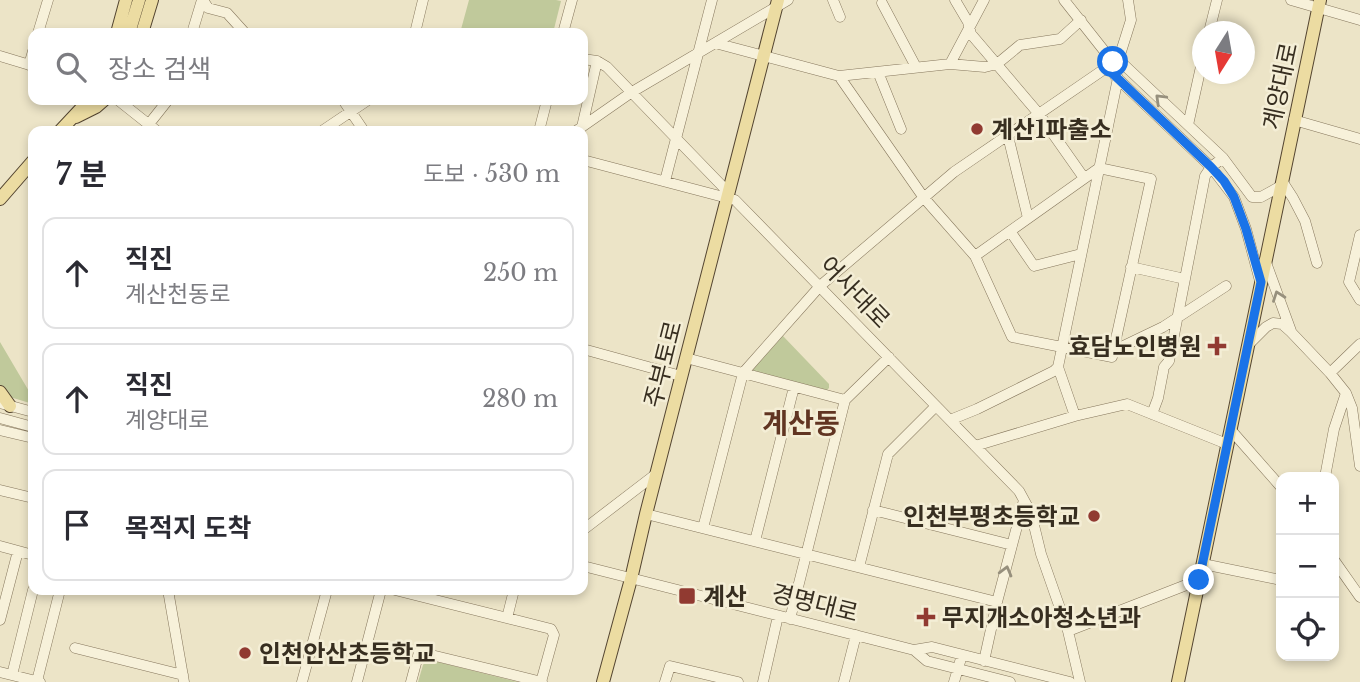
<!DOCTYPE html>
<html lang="ko">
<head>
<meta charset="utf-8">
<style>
  body { margin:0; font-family:"Libre Baskerville","Noto Sans KR",serif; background:#f2f2f3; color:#2b2b33 }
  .controls { position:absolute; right:21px; bottom:21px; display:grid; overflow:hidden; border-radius:14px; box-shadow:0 4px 10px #0003 }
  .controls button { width:63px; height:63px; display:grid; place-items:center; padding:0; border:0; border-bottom:2px solid #e1e1e2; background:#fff; color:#2b2b33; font:35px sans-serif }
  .compass { position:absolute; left:1192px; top:21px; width:63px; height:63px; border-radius:50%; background:#fff; box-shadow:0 4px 10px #0003; rotate:191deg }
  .stop { position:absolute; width:21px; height:21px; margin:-16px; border:5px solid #1a73e8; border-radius:50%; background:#fff }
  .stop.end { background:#1a73e8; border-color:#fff; box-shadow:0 2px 7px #0008 }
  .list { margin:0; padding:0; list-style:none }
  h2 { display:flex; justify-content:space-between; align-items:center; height:91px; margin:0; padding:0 28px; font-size:30px }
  h2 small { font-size:23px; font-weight:400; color:#7c7c81 }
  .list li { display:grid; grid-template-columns:46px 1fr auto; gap:21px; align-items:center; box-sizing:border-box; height:112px; margin:0 14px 14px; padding:0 14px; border:2px solid #e1e1e2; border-radius:14px }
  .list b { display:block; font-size:26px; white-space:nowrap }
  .list p { margin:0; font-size:23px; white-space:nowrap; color:#7c7c81 }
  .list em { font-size:23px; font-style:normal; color:#7c7c81 }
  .icon { flex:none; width:38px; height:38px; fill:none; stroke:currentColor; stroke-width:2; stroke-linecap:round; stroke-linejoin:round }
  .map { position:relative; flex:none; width:1360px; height:682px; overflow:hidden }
  .search { position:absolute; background:#fff; box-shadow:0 4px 10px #0003; left:28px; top:28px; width:560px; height:77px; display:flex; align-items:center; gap:18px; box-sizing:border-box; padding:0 24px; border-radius:14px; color:#7c7c81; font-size:26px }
  .panel { position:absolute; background:#fff; box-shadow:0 4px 10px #0003; left:28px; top:126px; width:560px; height:469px; border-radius:14px }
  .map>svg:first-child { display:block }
  .green { fill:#c0c99b }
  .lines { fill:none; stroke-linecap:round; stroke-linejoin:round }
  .minor-casing { stroke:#86775d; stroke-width:11 }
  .major-casing { stroke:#544531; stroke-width:14 }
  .minor { stroke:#f7f1da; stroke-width:10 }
  .major { stroke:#ecdca2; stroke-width:12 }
  .oneway { stroke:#97907d }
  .route { stroke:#1a73e8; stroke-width:9 }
  .poi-dot { fill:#913a31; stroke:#f4eed6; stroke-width:2.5 }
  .labels { text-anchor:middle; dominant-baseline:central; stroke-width:5; stroke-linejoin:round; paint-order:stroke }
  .street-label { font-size:24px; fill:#372e20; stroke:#f4eed6 }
  .poi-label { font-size:24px; font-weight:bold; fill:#372e20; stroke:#f4eed6; text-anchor:start }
  .quarter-label { font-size:28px; font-weight:bold; fill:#613522; stroke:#f4eed6 }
</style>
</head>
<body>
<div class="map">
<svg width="1360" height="682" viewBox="0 0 1360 682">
  <rect width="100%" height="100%" fill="#ece4c7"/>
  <path class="green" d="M469,0H556L561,1L553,33H460Z
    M783,336L829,384V388L827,390L751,371Z
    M0,342L33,398V404L0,394Z
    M430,660L518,682H418L423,665L426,661Z"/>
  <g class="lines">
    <g class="minor-casing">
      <path id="minor" d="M203,0L208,8L227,13L245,33
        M833,0L840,17
        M955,0L968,22L971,34L1039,114L1084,178
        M1064,0L1113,62
        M1291,0L1360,20
        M882,3L916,67
        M1209,32L1217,0
        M38,33L48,0
        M192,33L202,0
        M415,33L423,0
        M563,33L572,0
        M715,43L839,76L924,198L975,256L1012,337L1112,357L1151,179L1099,168L975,256
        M0,56L33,66
        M583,59L597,61L607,67L728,192
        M1118,61L1131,20L1128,0
        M1122,63L1223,158L1252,197H1261L1281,186
        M950,64L984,0
        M29,65L33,51
        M878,72L901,129
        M839,76L950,64L985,67L997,64L1020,45L1060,39L1081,20
        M1115,76L1211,167L1234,197L1246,229L1260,281
        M118,100L157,131
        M343,100L364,131
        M1294,120L1360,139
        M149,124L168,100
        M1188,125L1202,62
        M582,127L597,61
        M322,131L368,100
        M539,131L547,100
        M576,131L632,92L788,0
        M1008,136L1028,218
        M583,160L735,200L1019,491L1031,513L1041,554L1068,631L1080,682
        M665,181L712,0
        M1282,181L1293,198L1305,221L1317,263
        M1010,231L1034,266L1081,254
        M1360,235L1349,282L1360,300
        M1265,260L1291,331
        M1131,267L1185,279
        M1248,345L1266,327L1273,323L1282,324L1291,332L1330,373L1346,393L1352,408L1360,466
        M583,349L681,376
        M1113,351L1163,327L1226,286
        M686,358L845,400
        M1330,373L1360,344
        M0,403L33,412
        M1152,414L1158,398L1164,367L1169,361L1205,176L1211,167L1223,158
        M1075,416L1058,367L1118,78
        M0,418L33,427
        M950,420L977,409L1054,371L1058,367
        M1230,429L1281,487
        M0,430L33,438
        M975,446L1075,416L1127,404L1227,444
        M1325,477L1334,429L1346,393
        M0,490L33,498
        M873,510L1012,545
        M646,514L997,602
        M703,528L743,373L820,286L954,172L1103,70H1110
        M583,530L656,474
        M755,541L794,387
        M0,546L33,555
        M1334,560L1360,597
        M1203,564L1281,580
        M583,566L914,650L932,647L1070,682
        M859,567L888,454L936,406
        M168,590L184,682
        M395,590L551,629L554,635L541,682
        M507,618L514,590
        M790,619L845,400L889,357
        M0,620L18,551
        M1068,631L1199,580
        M75,648L183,675
        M914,650L927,661L1010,682
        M984,661L997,602L1024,500
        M0,672L40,682
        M12,675L33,590
        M37,681L60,590
        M302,682L327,590
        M357,682L381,590
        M411,682L419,652L542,682
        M665,682L670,666L738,682
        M763,682L778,616
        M844,682L856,635
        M954,682L962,655"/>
    </g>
    <g class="major-casing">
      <path id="major" d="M117,33L126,0
        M129,33L139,0
        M142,33L152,0
        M76,117L96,107L104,100
        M60,131L89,100
        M0,199L33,161
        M0,392L10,406
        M603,682L631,579L646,514L778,0
        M1178,682L1320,0"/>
    </g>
    <use href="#minor" class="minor"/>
    <use href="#major" class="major"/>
  </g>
  <defs><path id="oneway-chevron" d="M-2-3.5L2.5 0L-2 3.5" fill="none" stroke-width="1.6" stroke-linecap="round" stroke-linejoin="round" transform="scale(1.75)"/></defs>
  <g class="oneway">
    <use href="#oneway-chevron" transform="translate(1160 99) rotate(-136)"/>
    <use href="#oneway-chevron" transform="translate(1278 296) rotate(-110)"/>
    <use href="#oneway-chevron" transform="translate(1006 571) rotate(-75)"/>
  </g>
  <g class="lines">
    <path class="route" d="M1113,62L1110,65L1112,73L1211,167L1224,181L1234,197L1246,229L1261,282L1199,580"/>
  </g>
  <g class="poi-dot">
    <circle cx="977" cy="129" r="7"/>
    <path d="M1213.5 335.5h7v7h7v7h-7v7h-7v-7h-7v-7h7z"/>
    <circle cx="1094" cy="516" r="7"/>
    <rect x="678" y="587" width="18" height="18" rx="3.5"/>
    <path d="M922.5 606.5h7v7h7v7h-7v7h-7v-7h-7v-7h7z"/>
    <circle cx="245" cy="653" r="7"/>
  </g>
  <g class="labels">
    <g class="street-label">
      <text transform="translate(1280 86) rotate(-78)">계양대로</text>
      <text transform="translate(855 292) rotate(46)">어사대로</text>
      <text transform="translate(663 364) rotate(-76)">주부토로</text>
      <text transform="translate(815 603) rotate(14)">경명대로</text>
    </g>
    <g class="poi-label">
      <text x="991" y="129">계산1파출소</text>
      <text x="1201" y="346" text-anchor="end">효담노인병원</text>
      <text x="1080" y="516" text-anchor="end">인천부평초등학교</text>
      <text x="703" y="596">계산</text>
      <text x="942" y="617">무지개소아청소년과</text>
      <text x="259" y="653">인천안산초등학교</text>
    </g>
    <g class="quarter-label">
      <text x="801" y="423">계산동</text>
    </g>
  </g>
</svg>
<div class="controls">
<button>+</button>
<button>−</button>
<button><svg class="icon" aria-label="locate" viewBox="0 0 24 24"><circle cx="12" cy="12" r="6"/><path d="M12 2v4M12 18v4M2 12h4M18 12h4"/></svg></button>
</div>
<svg class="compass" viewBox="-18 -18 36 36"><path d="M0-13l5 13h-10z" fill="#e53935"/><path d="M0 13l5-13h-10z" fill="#7c7c81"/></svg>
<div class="stop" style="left:1113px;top:62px"></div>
<div class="stop end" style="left:1199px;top:580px"></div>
<div class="search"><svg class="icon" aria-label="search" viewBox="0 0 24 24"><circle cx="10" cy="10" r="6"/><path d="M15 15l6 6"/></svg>장소 검색</div>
<section class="panel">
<h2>7 분<small>도보 · 530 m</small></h2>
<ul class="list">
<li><svg class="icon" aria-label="ahead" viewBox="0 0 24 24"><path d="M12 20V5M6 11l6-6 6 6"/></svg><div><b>직진</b><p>계산천동로</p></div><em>250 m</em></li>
<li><svg class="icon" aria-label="ahead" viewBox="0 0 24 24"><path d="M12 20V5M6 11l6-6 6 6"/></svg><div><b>직진</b><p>계양대로</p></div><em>280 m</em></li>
<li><svg class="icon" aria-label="arrive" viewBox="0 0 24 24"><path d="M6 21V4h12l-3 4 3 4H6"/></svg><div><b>목적지 도착</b></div></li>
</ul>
</section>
</div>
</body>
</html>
